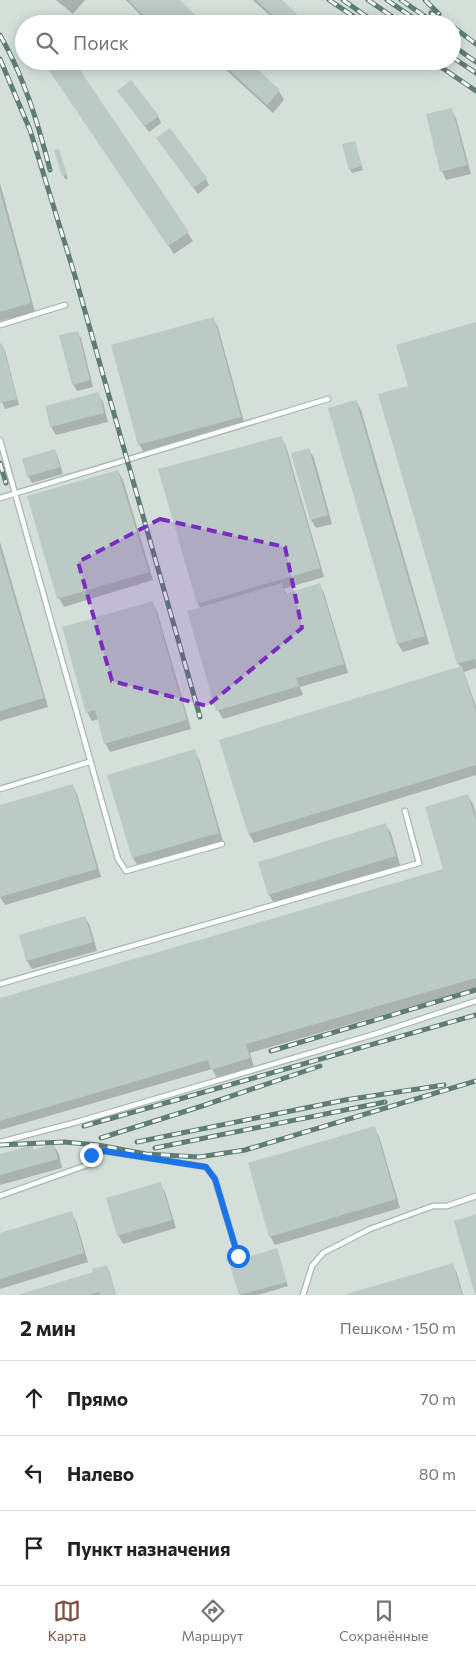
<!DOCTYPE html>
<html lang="ru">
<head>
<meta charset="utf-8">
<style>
  body { margin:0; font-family:Commissioner,sans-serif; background:#f6f6f6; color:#202124 }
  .stop { position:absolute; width:15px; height:15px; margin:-11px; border:4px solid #1a73e8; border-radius:50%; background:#fff }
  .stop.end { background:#1a73e8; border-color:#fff; box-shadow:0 1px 5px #0008 }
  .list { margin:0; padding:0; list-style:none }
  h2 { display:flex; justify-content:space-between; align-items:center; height:65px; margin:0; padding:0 20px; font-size:21px }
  h2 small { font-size:16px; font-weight:400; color:#757577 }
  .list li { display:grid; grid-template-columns:32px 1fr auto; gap:15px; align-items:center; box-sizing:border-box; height:75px; padding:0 20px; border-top:1px solid #e0e0e0 }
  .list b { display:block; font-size:19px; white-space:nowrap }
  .list em { font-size:16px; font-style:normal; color:#757577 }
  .icon { flex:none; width:28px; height:28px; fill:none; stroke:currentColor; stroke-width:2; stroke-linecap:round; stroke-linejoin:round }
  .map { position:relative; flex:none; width:476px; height:1295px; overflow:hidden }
  .search { position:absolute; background:#fff; box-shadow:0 2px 12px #0003; left:15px; right:15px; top:15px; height:55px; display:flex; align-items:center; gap:12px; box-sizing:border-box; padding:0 18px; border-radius:28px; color:#757577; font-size:19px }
  .sheet { height:290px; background:#fff }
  nav { display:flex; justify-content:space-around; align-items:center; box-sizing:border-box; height:70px; border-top:1px solid #e0e0e0; background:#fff; font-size:14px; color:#757577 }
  nav a { display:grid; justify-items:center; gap:2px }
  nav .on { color:#7f4e3f }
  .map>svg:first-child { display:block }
  .built { fill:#d4dfda; fill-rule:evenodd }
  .shadow { fill:#0003 }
  .building { fill:#bbcac4 }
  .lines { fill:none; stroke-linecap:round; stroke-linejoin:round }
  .lane-casing { stroke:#a8b8b2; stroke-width:7 }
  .lane { stroke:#fff; stroke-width:4.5 }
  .rail-casing { stroke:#5f7d75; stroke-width:5 }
  .rail { stroke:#f7fbf9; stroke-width:3; stroke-dasharray:9; stroke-linecap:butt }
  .route { stroke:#1a73e8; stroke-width:6 }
  .marked { fill:#7b2cbf; fill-opacity:0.2; stroke:#7b2cbf; stroke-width:4; stroke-dasharray:10 6; stroke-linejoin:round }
</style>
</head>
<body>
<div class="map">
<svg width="476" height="1295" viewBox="0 0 476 1295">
  <rect width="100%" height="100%" fill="#e6efeb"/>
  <path class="built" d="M0,0H476V1295H0ZM24,24H452V61H24Z"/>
  <path class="shadow" d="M56,0H85L73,14Z
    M126,0H179L196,18L200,24H149Z
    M253,0H280L306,24H279Z
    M43,61H73L193,241L174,254Z
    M220,61H247L279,91L284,100L273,113L224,68Z
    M123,98L158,116L161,123L149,132Z
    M451,109L456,118L471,174L446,180L442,171Z
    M355,142L363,170L352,173L350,169Z
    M162,144L206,179L209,185L198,194Z
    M59,151L68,179H65L63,175Z
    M0,183L35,312L0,321Z
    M213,319L218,327L245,426L144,453L139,444Z
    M476,323V668L464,672L476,707V775L254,843L249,834L221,741L461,668L458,663L410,386Z
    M77,332L81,338L93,387L77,391L73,384Z
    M0,345H2L5,351L19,405L5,409L0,398Z
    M98,394L103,402L108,422L56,435L51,427Z
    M356,401L361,410L429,644L403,652L398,644Z
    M281,438L286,446L324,577L283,589L287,594L319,585L324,593L348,673L300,687L303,695L223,719L218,710L201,609L198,604Z
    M309,449L314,458L332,524L316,528L311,520L293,454Z
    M55,451L58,457L63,474L32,483L28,476Z
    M118,471L123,480L153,580L64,607L59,598Z
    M0,542L48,707L0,721Z
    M152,602L157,611L191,729L110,752L105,743L98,719L92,721L87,712Z
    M194,751L199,759L223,841L138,866L133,858L109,776Z
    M72,785L77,794L101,877L5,905L0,897V806Z
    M468,796L473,804L476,815V988L250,1053L254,1067L217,1078L212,1069L0,1130V999L445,870Z
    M386,825L391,833L400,865L274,903L269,895L260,863Z
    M85,917L90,926L97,951L32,969L27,961L20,936Z
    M374,1128L379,1136L400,1208L275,1245L270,1236Z
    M32,1146L34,1151L54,1146L59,1154L62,1168L0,1185V1155Z
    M160,1184L165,1192L176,1228L123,1244L118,1235Z
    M71,1213L76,1221L88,1262L0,1289V1234Z
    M276,1250L288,1286L258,1295H240L231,1263Z
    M452,1265L457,1273L463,1295H349Z
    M106,1266L110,1273L116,1295H21L95,1273Z"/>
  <path class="building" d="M128,0H180L197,17L190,24H152Z
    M256,0H282L307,24H282Z
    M43,61H74L189,232L168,246Z
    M220,61H249L280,90L267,105Z
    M131,80L159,116L145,126L117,91Z
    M452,108L467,165L440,172L426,114Z
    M170,128L207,178L193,188L156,138Z
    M355,141L362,166L349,170L342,144Z
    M59,149L67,175L62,176L54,150Z
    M0,191L31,303L0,312Z
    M214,317L241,417L138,445L111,345Z
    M476,322V662L474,659L457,664L378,394L408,386L396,345Z
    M78,331L90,380L72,385L59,335Z
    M2,343L17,399L0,403V344Z
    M99,392L104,413L50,427L45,406Z
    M356,400L425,636L397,644L328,408Z
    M282,436L320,568L197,604L158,469Z
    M309,448L328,515L310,520L291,453Z
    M55,449L60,467L27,477L22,459Z
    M118,470L149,572L57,599L27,496Z
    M0,549L44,698L0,711Z
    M282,583L285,594L320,583L344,664L296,678L299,686L216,711L187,611Z
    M153,601L187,720L104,744L95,710L86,713L62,627Z
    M462,666L476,711V765L248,834L219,740Z
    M195,749L219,833L132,858L107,775Z
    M73,784L97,869L0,897V805Z
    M468,794L476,820V978L246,1044L250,1058L211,1070L208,1060L0,1121V998L443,869L425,807Z
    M386,823L396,856L268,895L258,862Z
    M85,916L93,942L26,961L19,935Z
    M375,1126L396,1199L269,1237L248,1163Z
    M54,1144L58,1159L0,1175V1154L32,1145L33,1150Z
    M161,1182L172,1220L117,1236L106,1198Z
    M72,1211L84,1253L0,1279V1233Z
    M476,1214V1295H475L454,1221Z
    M277,1248L287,1282L239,1295L229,1263Z
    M453,1263L462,1295H347V1294Z
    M107,1265L116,1295H100L99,1292L89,1295H18L93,1272L92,1269Z"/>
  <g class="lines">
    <g class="lane-casing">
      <path id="lane" d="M0,325L65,305
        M0,440L118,859L126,871L222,844
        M0,498L328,399
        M0,789L89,762
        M0,984L419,863L405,811
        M0,1142L77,1122L375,1034L476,1001
        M0,1196L87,1165L91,1155L104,1151L206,1167L215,1179L238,1256
        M303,1295L312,1266L323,1253L370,1229L433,1206H447L476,1196"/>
    </g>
    <use href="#lane" class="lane"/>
    <g class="rail-casing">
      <path id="rail" d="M329,0L365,24
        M343,0L377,24
        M368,0L403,24
        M387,0L422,24
        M401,0L436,24
        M425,0L439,14
        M431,13L447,24
        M452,26L476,44
        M0,35C24,77 38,123 50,170
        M452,45L476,62
        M452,57L476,73
        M0,59L30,130L42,169L75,276L200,717
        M432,61L476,91
        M0,463L6,483
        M271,1051L476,990
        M84,1126L476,1015
        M101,1138L202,1106L320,1066
        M137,1142L345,1100L444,1085
        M0,1145L64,1142L98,1145L146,1154L199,1157L245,1150L476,1081
        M155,1148L385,1102"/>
    </g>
    <use href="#rail" class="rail"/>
  </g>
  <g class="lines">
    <path class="route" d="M91,1155L104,1151L206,1167L215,1179L238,1256"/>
  </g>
  <path class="marked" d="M160,519L285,547L302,628L207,706L112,681L78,562Z"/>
</svg>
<div class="stop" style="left:238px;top:1256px"></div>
<div class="stop end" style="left:91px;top:1155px"></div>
<div class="search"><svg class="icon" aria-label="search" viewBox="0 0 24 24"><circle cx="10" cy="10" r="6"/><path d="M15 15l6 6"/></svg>Поиск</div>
</div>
<section class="sheet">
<h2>2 мин<small>Пешком · 150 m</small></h2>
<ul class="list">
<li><svg class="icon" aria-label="ahead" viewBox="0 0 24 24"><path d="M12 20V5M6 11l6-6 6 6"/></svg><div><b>Прямо</b></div><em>70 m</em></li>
<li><svg class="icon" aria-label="left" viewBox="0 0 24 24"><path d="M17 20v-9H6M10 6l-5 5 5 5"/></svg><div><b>Налево</b></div><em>80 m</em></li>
<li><svg class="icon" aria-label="arrive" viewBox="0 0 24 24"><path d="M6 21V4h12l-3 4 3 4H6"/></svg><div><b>Пункт назначения</b></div></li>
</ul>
</section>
<nav>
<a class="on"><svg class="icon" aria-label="map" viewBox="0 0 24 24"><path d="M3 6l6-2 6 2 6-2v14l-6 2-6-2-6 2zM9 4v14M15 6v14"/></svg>Карта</a>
<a><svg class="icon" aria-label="directions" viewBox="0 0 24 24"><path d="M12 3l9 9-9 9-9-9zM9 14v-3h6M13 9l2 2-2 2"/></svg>Маршрут</a>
<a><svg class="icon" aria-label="saved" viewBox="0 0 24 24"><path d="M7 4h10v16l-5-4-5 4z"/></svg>Сохранённые</a>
</nav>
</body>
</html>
